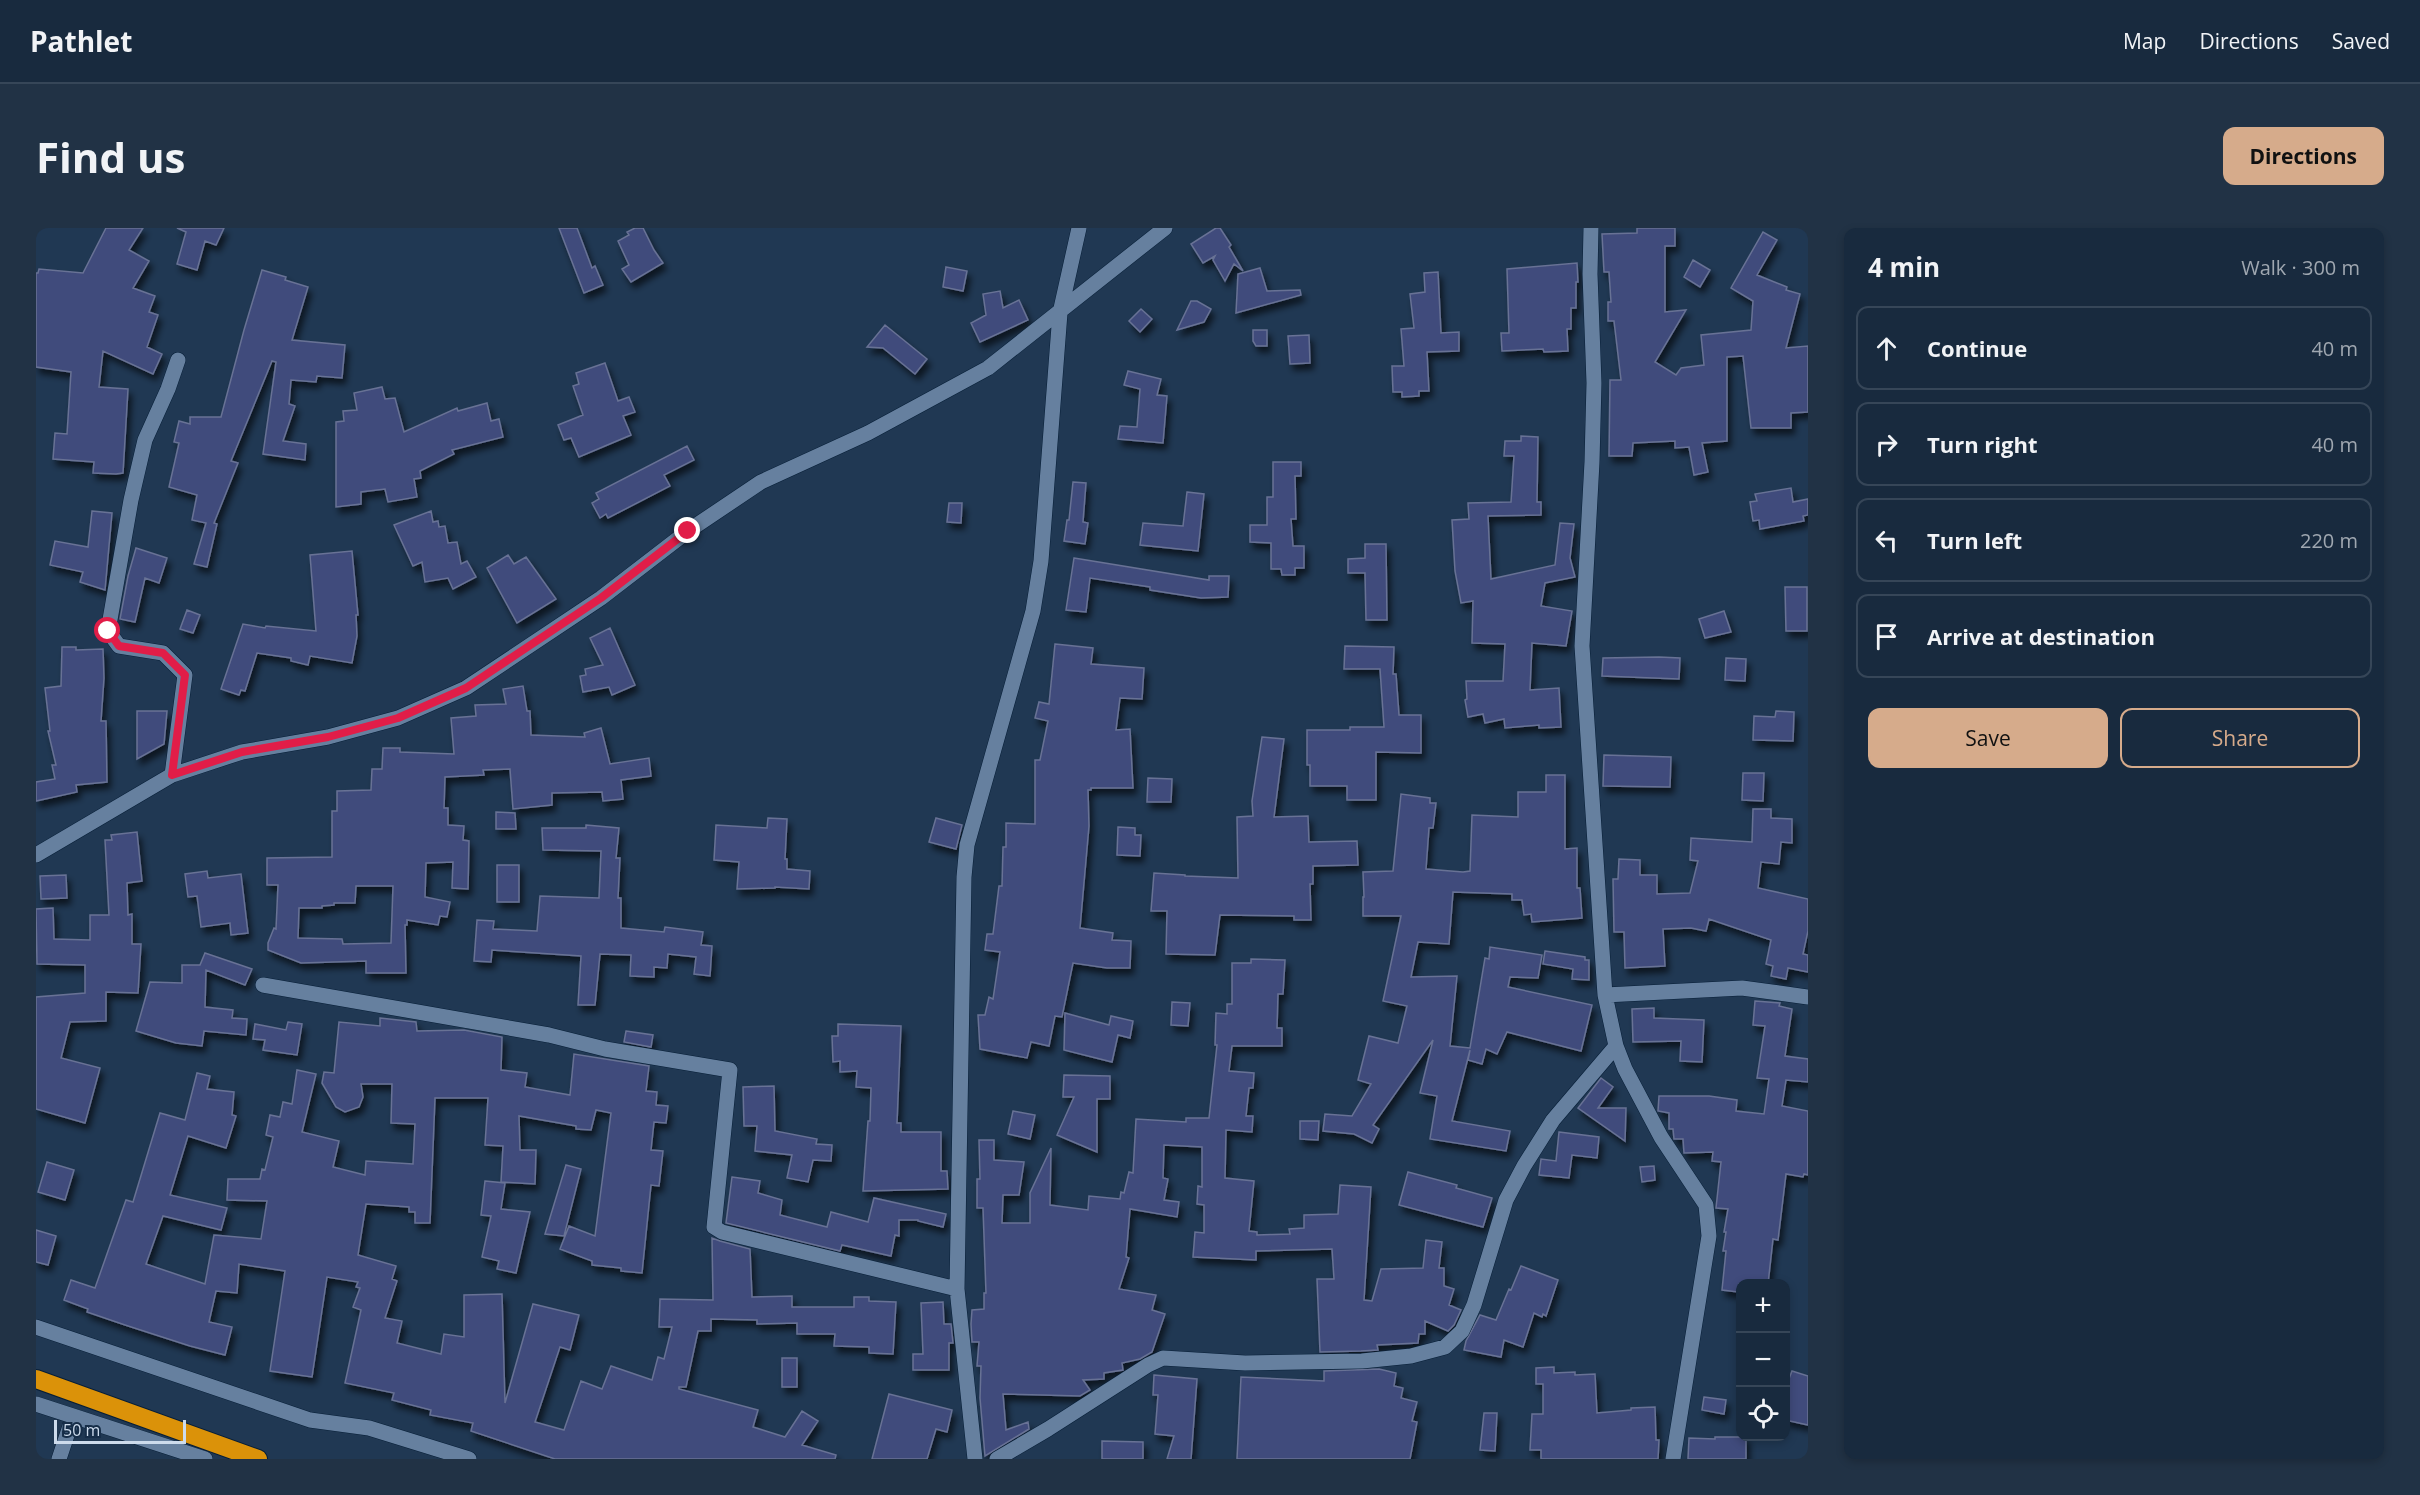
<!DOCTYPE html>
<html lang="en">
<head>
<meta charset="utf-8">
<style>
  body { margin:0; font-family:"Open Sans",sans-serif; background:#213245; color:#f1f3f6 }
  .controls { position:absolute; right:18px; bottom:18px; display:grid; overflow:hidden; border-radius:12px; box-shadow:0 3px 9px #0003 }
  .controls button { width:54px; height:54px; display:grid; place-items:center; padding:0; border:0; border-bottom:2px solid #364658; background:#182a3e; color:#f1f3f6; font:30px sans-serif }
  .scale { position:absolute; left:18px; bottom:15px; width:132px; box-sizing:border-box; padding-left:6px; border:3px solid #cddbec; border-top:0; font-size:16px; line-height:21px; white-space:nowrap; color:#cddbec; -webkit-text-stroke:4px #162d48; paint-order:stroke }
  .stop { position:absolute; width:18px; height:18px; margin:-14px; border:4px solid #e11d48; border-radius:50%; background:#fff }
  .stop.end { background:#e11d48; border-color:#fff; box-shadow:0 2px 6px #0008 }
  .list { margin:0; padding:0; list-style:none }
  h2 { display:flex; justify-content:space-between; align-items:center; height:78px; margin:0; padding:0 24px; font-size:26px }
  h2 small { font-size:20px; font-weight:400; color:#9fa7b0 }
  .list li { display:grid; grid-template-columns:39px 1fr auto; gap:18px; align-items:center; box-sizing:border-box; height:84px; margin:0 12px 12px; padding:0 12px; border:2px solid #364658; border-radius:12px }
  .list b { display:block; font-size:22px; white-space:nowrap }
  .list em { font-size:20px; font-style:normal; color:#9fa7b0 }
  .actions { display:flex; gap:12px; padding:18px 24px }
  .actions a { flex:1; padding:14px 0; border:2px solid #d6ab8b; border-radius:12px; text-align:center; font-size:21px; color:#d6ab8b }
  .actions .main { background:#d6ab8b; color:#111 }
  .icon { flex:none; width:33px; height:33px; fill:none; stroke:currentColor; stroke-width:2; stroke-linecap:round; stroke-linejoin:round }
  .map { position:relative; flex:none; width:1772px; height:1231px; overflow:hidden; border-radius:12px }
  header { display:flex; align-items:center; gap:36px; box-sizing:border-box; height:84px; padding:0 30px; background:#182a3e; border-bottom:2px solid #364658 }
  header strong { font-size:28px }
  nav { display:flex; gap:33px; margin-inline-start:auto; font-size:21px }
  .intro { display:flex; align-items:center; justify-content:space-between; box-sizing:border-box; height:144px; padding:0 36px }
  h1 { margin:0; font-size:42px }
  .button { padding:15px 27px; border-radius:12px; background:#d6ab8b; color:#111; font-size:21px; font-weight:700 }
  main { display:flex; gap:36px; padding:0 36px }
  aside { flex:1; background:#182a3e; border-radius:12px; box-shadow:0 3px 9px #0003 }
  .map>svg:first-child { display:block }
  .building { fill:#404b7b; stroke:#687295; stroke-width:1.5; fill-rule:evenodd; filter:url(#shadow) }
  .lines { fill:none; stroke-linecap:round; stroke-linejoin:round }
  .minor-casing { stroke:#071e37; stroke-width:16 }
  .highway-casing { stroke:#071e37; stroke-width:20 }
  .minor { stroke:#66809f; stroke-width:15 }
  .highway { stroke:#db9209; stroke-width:18 }
  .route { stroke:#e11d48; stroke-width:8 }
</style>
</head>
<body>
<header>
<strong>Pathlet</strong>
<nav><a>Map</a><a>Directions</a><a>Saved</a></nav>
</header>
<div class="intro"><h1>Find us</h1><a class="button">Directions</a></div>
<main>
<div class="map">
<svg width="1772" height="1231" viewBox="0 0 1772 1231">
  <defs>
    <filter id="shadow"><feDropShadow dx="3.5" dy="6" stdDeviation="3" flood-color="#0009"/></filter>
  </defs>
  <rect width="100%" height="100%" fill="#203853"/>
  <path class="building" d="M70,0H107L93,22L113,33L97,60L119,68L113,84L122,87L111,119L126,126L117,146L67,123L63,159L92,161L87,245L80,246L57,245L58,234L17,231L19,205L31,206L35,144L0,139V45H2L3,41L47,45Z
    M141,0H188L180,17L169,13L161,42L141,36L150,4Z
    M523,0H541L556,40L559,38L567,57L548,65Z
    M599,0H607L618,22L627,35L595,54L586,41L593,37L582,13L593,7L591,4Z
    M1180,0H1184L1195,17L1193,19L1207,43L1198,36L1189,53L1177,32L1179,28L1167,35L1155,16Z
    M1601,0H1639V18H1629V84L1650,82L1619,134L1640,147L1645,140L1668,137L1665,107L1715,102L1717,73L1695,60L1727,4L1741,12L1721,47L1751,59L1750,62L1764,66L1750,120L1772,118V184L1755,185V200H1715L1707,128L1691,129V213L1666,215L1672,244L1658,247L1653,219L1639,220V213L1597,215L1596,228H1573L1574,152H1585L1578,93H1572V74H1575L1573,44H1568L1566,6L1601,5Z
    M1657,32L1674,42L1664,59L1648,49Z
    M1541,35L1542,54H1540V80H1535V101H1531L1532,123L1508,124L1507,121L1466,123L1465,105H1473L1471,41Z
    M910,39L931,43L927,63L907,59Z
    M1224,40L1231,63L1264,62L1265,67L1200,85L1202,46Z
    M226,42L250,49L249,52L272,59L256,112L309,117L306,150L281,148L280,154L255,152L253,176L259,178L247,213L270,216L269,232L227,226L240,134L236,133L195,233L202,235L178,295L181,296L171,339L158,336L170,295L156,292L161,267L133,259L143,215L138,214L143,193L154,196V189H185L208,102Z
    M1402,44L1405,105L1423,104V123L1391,124L1393,163H1383V168L1366,169V164H1357L1356,138H1368L1365,101L1378,100L1374,66L1389,64L1388,45Z
    M964,63L967,80L983,72L992,92L944,114L935,95L950,87L947,66Z
    M1155,73H1161L1175,81L1168,94L1141,102Z
    M1105,81L1116,91L1104,104L1093,93Z
    M849,97L891,131L879,146L847,120L831,119Z
    M1217,102H1231V118H1220L1217,113Z
    M1273,107L1274,135L1254,136L1252,108Z
    M569,135L582,173L593,169L599,184L587,188L595,207L543,229L535,210L528,212L522,197L547,187L537,158L543,156L540,145Z
    M1092,143L1125,151L1121,167L1131,168L1127,215L1082,211L1084,198L1101,199L1104,161L1088,157Z
    M346,159L349,171L359,170L368,204L421,180L422,183L451,175L455,193L463,191L467,209L416,222L418,226L384,243L385,250L378,251L381,269L352,274L349,261L325,264V276L300,279V194L308,193L307,183L321,182L318,165Z
    M1485,208L1502,209L1501,274H1505V287L1452,288L1455,351L1519,337L1524,295L1538,296L1534,330L1539,349L1509,355L1505,378L1536,383L1530,418L1496,415L1494,462L1523,460L1525,499L1503,500V497L1469,500L1468,491L1449,495L1447,486L1432,489L1429,472L1431,471L1430,453H1467L1469,416L1436,415L1437,373L1425,375L1419,343L1416,292L1433,291L1432,275L1475,274L1478,228H1468L1469,213H1485Z
    M651,218L658,232L628,247L634,258L572,290L570,286L564,290L556,275L563,271L560,265Z
    M1237,234H1265V248H1259L1260,291H1255L1257,318H1268V340H1259V347H1246L1245,341H1235V315L1214,314V297H1231V269H1237Z
    M1037,254L1050,255L1047,294L1052,295L1049,316L1028,313L1031,292H1033Z
    M1755,260L1757,274L1772,271V287L1767,288L1768,293L1724,301L1723,292L1717,293L1714,274L1721,273L1719,266Z
    M1151,264L1168,266L1162,323L1104,317L1107,295L1147,298Z
    M913,275H926L925,295L911,294Z
    M56,283L76,285L69,362L44,354L47,344L14,337L19,313L52,319Z
    M395,283L397,294L402,293L403,299L409,298L412,315L421,314L425,336L431,333L440,349L417,361L412,350L389,354L386,334L377,338L358,297Z
    M1329,316H1350L1351,392H1330L1329,345H1312V331L1329,330Z
    M100,320L131,330L123,355L109,350L99,394L84,391L92,348Z
    M316,323L322,387H320L321,408L316,435L274,428L272,437L255,433V430L221,425L209,463L205,462L203,467L185,461L207,396L229,400L230,398L280,403L274,327Z
    M472,327L478,336L490,329L520,371L481,395L451,340Z
    M1038,330L1173,352V348H1193L1192,369L1165,370L1114,362V359L1054,350L1050,384L1030,382Z
    M1749,359H1771V403H1750Z
    M151,382L164,387L157,405L144,401Z
    M1688,383L1695,404L1669,410L1663,391Z
    M574,400L599,457L576,467L573,459L547,464L544,448L550,447L549,441L567,437L554,410Z
    M1019,416L1057,420L1055,436L1108,440L1106,471L1084,470L1080,502L1094,501L1097,560H1055V562H1052L1053,598L1044,700L1077,705L1076,712L1095,713L1094,740H1071L1037,735L1026,789L1019,788L1013,818L995,814L991,830L944,821L942,787H949L953,769L957,771L964,724L949,722L951,706H957L963,658H966L967,619H970V595L999,596V532H1004L1012,493L999,490L1003,474L1013,476Z
    M1309,418L1358,419L1357,446H1360L1363,487H1385V525L1340,524V572H1311V558H1274V537H1271V502H1314V499H1348L1344,441H1308Z
    M26,419H40V422L67,421L68,450L65,493H70L71,554L40,557L41,564L0,573V554L19,551L16,537H20L12,503H14L9,460L25,458Z
    M1623,429L1644,430L1643,451L1566,448L1567,430Z
    M1690,430L1710,431L1709,453L1689,452Z
    M487,458L491,483H494L495,507L549,509L548,505L565,500L574,536L613,530L615,548L585,552L587,571L567,573L566,564L516,565V577L477,581L474,541L447,542L448,547L409,549L408,580H412V597L428,598L427,612L433,613L432,661L416,660L417,634L390,635L389,669L414,674L411,689L404,688L402,697L371,692V697H369L370,745H330V733L265,735L232,722V715L238,700L240,701L242,657H231V630L296,629V583H301V563L335,562L336,541H346L347,520H364V524L418,526L415,490L440,488L439,477L470,476L467,461ZM320,658H357L355,715L307,716L306,711L262,710L263,680H286V678L298,677V675H319Z
    M101,483H131L128,516L101,531Z
    M1740,483L1758,484L1757,513L1717,512L1718,488L1739,489Z
    M1226,509L1248,511L1238,589L1272,588L1273,614L1321,613L1322,637L1277,638V656H1274L1275,692H1258V688L1184,687L1179,727L1130,726L1131,683H1115L1118,645L1149,647V648L1202,650L1201,589L1217,588L1216,573Z
    M1568,527L1635,529L1634,559L1567,558Z
    M1707,545H1728L1727,573L1706,572Z
    M1510,547H1529V621L1541,620V660H1544L1546,690L1496,694L1495,686L1488,687L1486,672H1476V666L1417,664L1413,716L1382,714L1375,749L1421,748L1414,818L1434,820L1449,730L1453,731L1454,719L1506,727L1502,750L1474,749L1472,759L1556,777L1545,823L1471,804L1461,826L1450,821L1446,836L1432,832L1434,822L1416,893L1474,903L1470,923L1394,911L1401,868L1384,865L1397,812L1337,897L1343,901L1336,915L1318,906L1287,903L1289,886L1316,888L1335,856L1322,852L1333,808L1362,815L1371,778L1347,773L1365,688H1327V669H1328L1327,644L1357,643L1365,566L1394,570V575H1400L1397,600H1393L1390,641L1427,644L1434,643L1436,587L1482,589V564H1510Z
    M1112,550L1136,551L1135,574H1111Z
    M1717,581H1735V590L1756,591V615L1745,614L1743,636L1725,634L1722,660L1772,671V703L1767,726L1772,727V744L1752,740L1750,751L1735,748L1737,738L1730,736L1735,712L1673,691L1670,703L1655,700L1627,701L1629,738L1589,740L1588,704H1578L1577,651H1582L1583,631L1604,632V647H1621V666L1654,665L1662,633L1654,632L1655,610L1716,614Z
    M460,584L479,585L480,601H460Z
    M732,590L751,591L749,631H751V641L774,643L773,661L739,659V660L701,661L703,634L678,632L680,597L731,600Z
    M900,590L926,597L920,621L893,614Z
    M550,597L583,600L580,630H584L582,670H585V700L628,704L629,699L667,704L665,717L676,718L674,748L658,746L660,729L632,726L631,740L618,739V749L594,748L595,727L564,726L559,777H542L545,728L456,722L455,734L438,733L441,692L458,693L457,701L501,703L504,668L563,670L565,623L507,622L506,600H550Z
    M1082,599L1099,600V607H1105L1104,628L1081,627Z
    M101,604L106,653L91,655L92,687L96,686V716H105L102,765L70,764V793L34,794L25,830L64,840L49,895L0,881V769L49,765V737L1,736L0,681L17,680L18,711L54,712V687H73L69,612H76L75,607Z
    M461,637H483V674H461Z
    M171,643L172,650L205,646L212,705L195,707L194,695L165,699L161,668L152,669L149,646Z
    M30,647L31,670L5,671L4,648Z
    M1509,723L1549,729V732H1553V752L1536,751L1537,741L1507,736Z
    M169,725L216,741L209,757L170,742L169,779L197,782L196,790L211,791L210,807L168,803L166,818L140,815L100,803L114,754L146,755V737H164Z
    M1215,731L1249,732L1247,766H1242L1241,800H1246V818H1196L1193,843L1218,845L1217,860H1213L1210,888H1217L1216,904L1190,902L1189,950L1218,953L1213,1003L1221,1004V1007L1254,1006L1253,1001L1268,1000V987L1302,986L1304,957L1335,959L1328,1072L1336,1073L1345,1041L1387,1040L1390,1012L1406,1014L1403,1040H1408V1058L1418,1061L1413,1077L1425,1082L1418,1097L1412,1103L1389,1093V1106H1383L1382,1115L1341,1117L1342,1122L1325,1123L1284,1124L1281,1051H1298L1296,1021L1220,1023V1032L1157,1029L1159,1004L1168,1005V977L1161,976L1162,958L1166,959V919L1128,917L1127,950L1132,951L1128,972L1143,974L1141,989L1094,981L1090,1029L1093,1030L1083,1061L1120,1067L1116,1082L1129,1086L1116,1124L1104,1131L1086,1135L1087,1142L1068,1145V1151L1047,1152L1054,1162L1044,1168L967,1166L970,1202L992,1194L993,1201L949,1228L944,1170L945,1138H941L943,1114H936L935,1096L936,1082L948,1081V1065H950L947,980H941V951H944L943,912H958V932L988,934L983,967H967L966,995H994V965L1015,920L1014,977L1052,982L1053,968L1084,971L1085,964L1088,965L1093,944L1097,945L1100,891L1150,894V890H1173L1181,817H1179L1180,785L1191,786V776H1196V735H1215Z
    M1719,773L1744,775L1743,778L1756,781L1749,828L1772,831V854L1750,852L1746,878L1772,883V947L1768,946L1767,949L1750,946L1742,1012L1737,1011L1732,1056H1703L1702,1064L1686,1062L1690,1023H1687L1690,1004H1688L1692,981L1680,980L1685,934L1676,933L1677,924L1648,925L1647,911H1638L1637,901H1633V885L1622,883L1623,868H1673L1701,872L1700,883L1728,886L1733,851L1721,850L1729,798L1717,797Z
    M1136,774L1154,775L1152,798L1135,797Z
    M1618,780V790L1668,792L1666,834L1644,833L1645,813L1597,814L1596,781Z
    M1029,785L1073,797L1075,788L1097,793L1094,810L1082,807L1076,834L1028,822Z
    M344,790L380,794L381,803L428,802L466,809L465,842L491,845L489,859L534,867L538,826L613,838L610,863L621,864L620,877L632,878L630,895L618,894L615,922L627,923L623,958L615,957L606,1045L585,1043V1040L556,1037V1033L524,1021L533,998L559,1008L575,885L560,882L555,902L540,901V898L483,888L484,922H500L499,956L465,954L467,918L449,917L452,870H399L394,995H379V984H373V979L330,976L322,1027L360,1038L356,1051L361,1053L349,1090L366,1093L361,1115L405,1126L408,1106L428,1109V1067L466,1066L469,1175L497,1076L543,1087L534,1122L524,1119L499,1194L528,1202L545,1153L566,1161L575,1138L616,1152L622,1129L628,1131L636,1099H623L624,1071L677,1072L676,1010L684,1013L714,1021L716,1069L756,1068V1079H818V1069H833V1073L860,1074L857,1126L833,1125V1119L798,1118L799,1106H761V1095L721,1096V1092L675,1091V1103H662L650,1159H643V1161L722,1182L717,1199L749,1209L766,1183L782,1193L766,1217L800,1227L799,1231H519L435,1203L437,1195L394,1187L395,1182L356,1172L358,1165L309,1155L325,1082L317,1079L324,1060L320,1059L322,1054L291,1049L276,1149L234,1143L249,1043L203,1036L201,1065L180,1063L173,1094L196,1099L189,1127L154,1118L89,1097L51,1084L52,1081L28,1072L35,1052L59,1060L90,972L97,974L124,885L149,892L161,845L174,848L171,861L198,864L196,887L200,888L190,920L152,908L134,967L191,980L185,1002L127,988L110,1036L169,1056L178,1007L225,1011L231,973L191,972L192,951H224L226,941L229,942L237,909L230,907L234,887L244,889L247,874L256,876L261,842L280,846L266,904L303,913L297,939L329,947L330,933L377,936L379,896L355,895L356,856H325L327,869L323,879L309,884L300,879L286,855L288,844L298,845L303,794L344,798Z
    M252,794L266,796L261,827L227,822L229,812L217,811L219,796L250,802Z
    M802,796L865,798L861,895H865V904H905V943H911L912,961L827,963L832,893H834L835,860L820,859L821,843L804,844V833L797,834L796,808H802Z
    M590,803L617,807L615,819L588,814Z
    M1028,847L1074,848V871H1061V924L1021,907L1038,869H1027Z
    M1565,850L1577,859L1562,880H1590L1589,913L1542,880Z
    M738,858L739,903L781,911L780,916L796,917L795,933L777,932L772,954L751,950L756,927L719,923L721,898H708L707,859Z
    M977,883L999,887L994,911L972,906Z
    M1264,893H1283L1282,912L1264,911Z
    M1523,904L1563,909L1561,930L1536,927L1533,950L1503,947L1505,931L1520,933Z
    M11,934L38,942L29,972L2,964Z
    M530,937L545,941L528,1008L509,1006Z
    M1618,938L1619,952L1606,954L1604,939Z
    M1372,944L1421,957L1420,960L1456,970L1447,999L1363,977Z
    M696,949L724,953L722,965L746,972L744,987L791,999L795,984L832,994L838,970L910,986L907,999L882,993V992H863V1008L859,1007L855,1028L806,1017L804,1023L690,995Z
    M449,953L469,955L465,981L494,984L480,1045L461,1041L463,1033L446,1029L455,988L445,987Z
    M0,1002L20,1008L12,1037L0,1034Z
    M1485,1038L1522,1052L1510,1088L1507,1086L1506,1089L1498,1085L1487,1119L1468,1112L1465,1129L1428,1122L1430,1113L1444,1087L1460,1092L1473,1061L1475,1062Z
    M907,1074L908,1096H915L917,1115H913V1142H877V1126H887L885,1075Z
    M746,1130H761V1159H746Z
    M1518,1139V1145L1539,1144V1147L1559,1146L1561,1185L1595,1182V1180L1619,1179L1620,1212H1623L1622,1231H1505V1222H1494L1496,1186H1507V1156H1500V1140Z
    M1343,1141L1360,1145L1358,1158L1367,1160L1365,1170L1381,1174L1376,1193L1381,1194L1374,1231H1201L1205,1149L1288,1153V1143Z
    M1756,1143L1772,1148V1197L1749,1192V1161Z
    M1118,1147L1161,1151L1155,1231H1131L1138,1208L1119,1206L1122,1167H1117Z
    M853,1166L916,1182L911,1204L900,1201L891,1231H836Z
    M1668,1169L1690,1172L1688,1186L1666,1182Z
    M1448,1185H1461L1459,1223L1444,1222Z
    M1679,1209H1710V1231H1652L1653,1210L1679,1211Z
    M1066,1213L1107,1214V1231H1066Z"/>
  <g class="lines">
    <g class="minor-casing">
      <path id="minor" d="M1555,0L1554,46L1558,155L1556,234L1546,418L1569,767L1580,818L1589,841L1625,909L1670,977L1673,1008L1637,1231
        M136,547L149,447L127,425L83,418L72,403L95,272L109,212L132,161L142,132
        M0,627L136,547L206,524L292,509L362,490L430,460L565,370L652,303L725,254L832,205L952,140L1129,0
        M227,757L513,807L569,821L694,842L678,999L686,1004L921,1061
        M1569,767L1706,760L1772,769
        M0,1099L274,1192L333,1200L433,1231
        M0,1176L169,1231
        M23,1231L37,1189
        M939,1231L921,1061L928,649L931,617L997,383L1005,333L1024,85L1043,0
        M961,1231L1012,1201L1112,1137L1127,1130L1209,1135L1326,1133L1375,1128L1409,1119L1426,1103L1438,1077L1470,972L1488,938L1517,892L1580,818"/>
    </g>
    <g class="highway-casing">
      <path id="highway" d="M0,1151L222,1231"/>
    </g>
    <use href="#minor" class="minor"/>
    <use href="#highway" class="highway"/>
  </g>
  <g class="lines">
    <path class="route" d="M72,403L83,418L127,425L149,447L136,547L206,524L292,509L362,490L430,460L565,370L652,303"/>
  </g>
</svg>
<div class="controls">
<button>+</button>
<button>−</button>
<button><svg class="icon" aria-label="locate" viewBox="0 0 24 24"><circle cx="12" cy="12" r="6"/><path d="M12 2v4M12 18v4M2 12h4M18 12h4"/></svg></button>
</div>
<div class="scale">50 m</div>
<div class="stop" style="left:72px;top:403px"></div>
<div class="stop end" style="left:652px;top:303px"></div>
</div>
<aside>
<h2>4 min<small>Walk · 300 m</small></h2>
<ul class="list">
<li><svg class="icon" aria-label="ahead" viewBox="0 0 24 24"><path d="M12 20V5M6 11l6-6 6 6"/></svg><div><b>Continue</b></div><em>40 m</em></li>
<li><svg class="icon" aria-label="right" viewBox="0 0 24 24"><path d="M7 20v-9h11M14 6l5 5-5 5"/></svg><div><b>Turn right</b></div><em>40 m</em></li>
<li><svg class="icon" aria-label="left" viewBox="0 0 24 24"><path d="M17 20v-9H6M10 6l-5 5 5 5"/></svg><div><b>Turn left</b></div><em>220 m</em></li>
<li><svg class="icon" aria-label="arrive" viewBox="0 0 24 24"><path d="M6 21V4h12l-3 4 3 4H6"/></svg><div><b>Arrive at destination</b></div></li>
</ul>
<div class="actions"><a class="main">Save</a><a>Share</a></div>
</aside>
</main>
</body>
</html>
